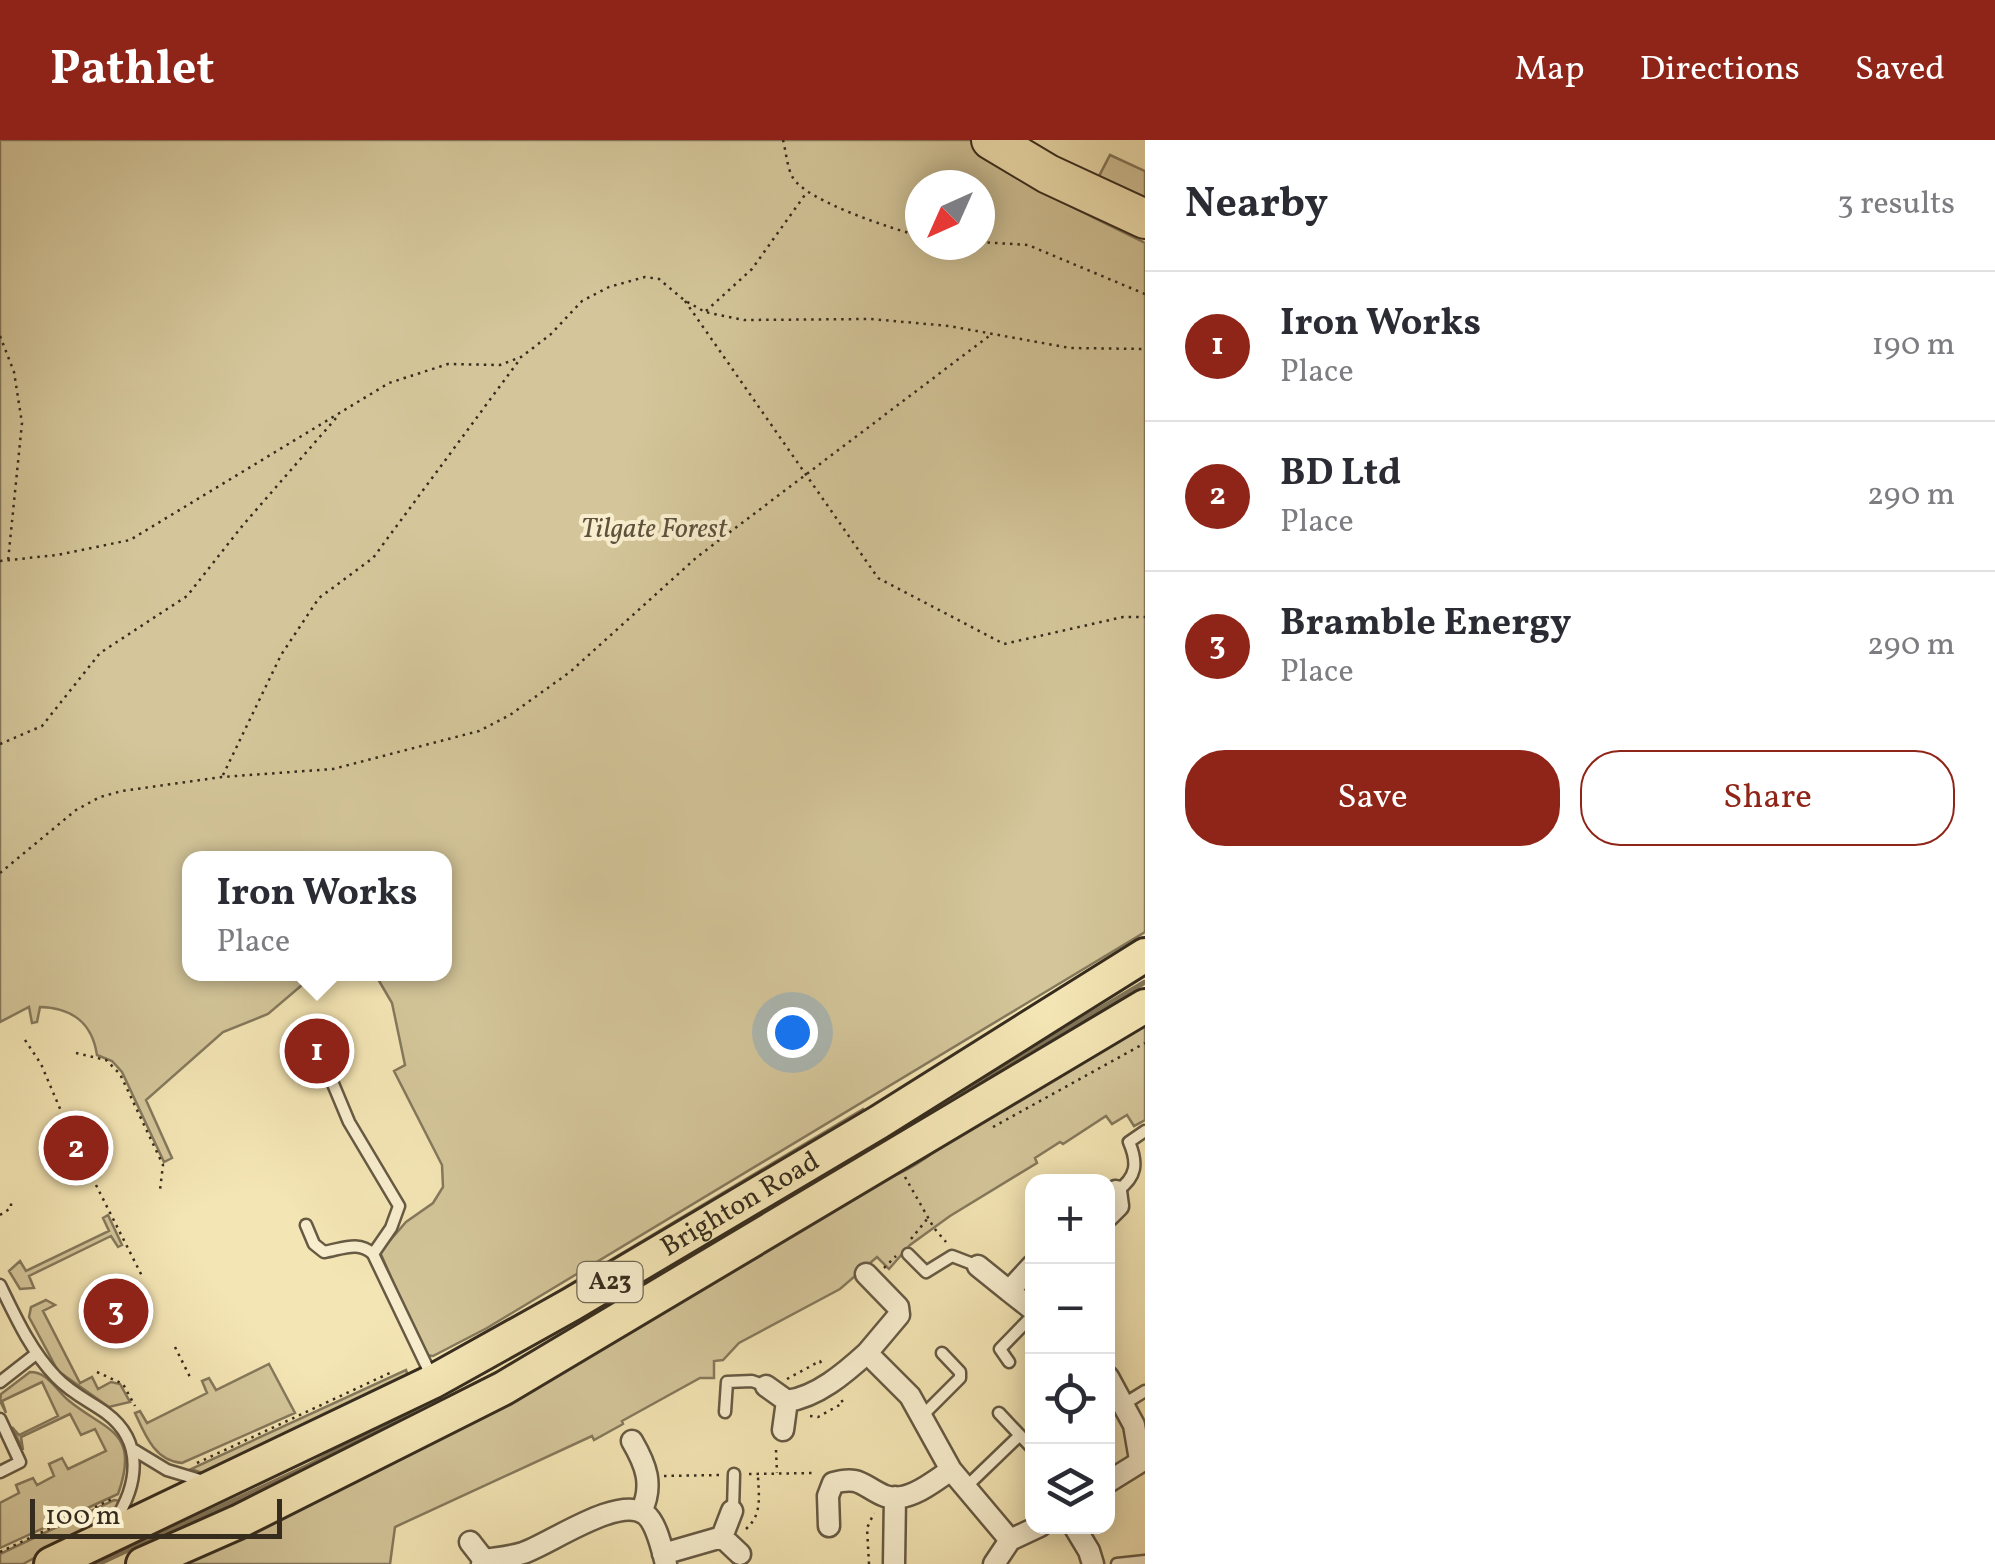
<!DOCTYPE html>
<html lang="en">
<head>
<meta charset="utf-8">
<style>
  body { margin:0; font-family:Vollkorn,serif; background:#f7f7f7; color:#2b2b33 }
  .controls { position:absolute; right:30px; bottom:30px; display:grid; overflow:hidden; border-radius:20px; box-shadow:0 5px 25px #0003 }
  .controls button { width:90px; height:90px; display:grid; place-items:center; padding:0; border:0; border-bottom:2px solid #e1e1e2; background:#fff; color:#2b2b33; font:50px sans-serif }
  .compass { position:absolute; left:905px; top:30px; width:90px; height:90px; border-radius:50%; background:#fff; box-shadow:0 5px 25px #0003; rotate:225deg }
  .scale { position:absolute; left:30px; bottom:25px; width:252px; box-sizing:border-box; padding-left:10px; border:5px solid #362c1e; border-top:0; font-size:28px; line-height:35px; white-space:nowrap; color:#362c1e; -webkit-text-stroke:8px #f8eece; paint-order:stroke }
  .you { position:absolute; left:792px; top:892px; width:35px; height:35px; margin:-25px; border:8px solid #fff; border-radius:50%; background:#1a73e8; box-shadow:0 0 0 15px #1a73e833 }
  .badge { display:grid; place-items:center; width:65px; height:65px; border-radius:50%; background:#8f2418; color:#fff; font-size:32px; font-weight:700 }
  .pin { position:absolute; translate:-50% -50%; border:5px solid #fff; box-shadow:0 2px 10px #0006 }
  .popup { position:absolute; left:182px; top:711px; width:270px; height:130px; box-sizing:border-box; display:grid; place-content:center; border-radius:20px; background:#fff; filter:drop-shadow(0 2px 8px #0005); font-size:32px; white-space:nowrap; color:#7c7c81 }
  .popup b { font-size:38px; color:#2b2b33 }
  .popup::after { content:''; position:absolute; left:50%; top:100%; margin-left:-20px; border:20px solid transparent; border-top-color:#fff }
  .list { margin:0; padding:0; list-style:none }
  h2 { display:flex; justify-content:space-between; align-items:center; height:130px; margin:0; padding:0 40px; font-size:42px }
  h2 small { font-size:32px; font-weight:400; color:#7c7c81 }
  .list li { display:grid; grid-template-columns:65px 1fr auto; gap:30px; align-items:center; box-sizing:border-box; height:150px; padding:0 40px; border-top:2px solid #e1e1e2 }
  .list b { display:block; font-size:38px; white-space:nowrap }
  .list p { margin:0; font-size:32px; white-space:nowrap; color:#7c7c81 }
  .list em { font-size:32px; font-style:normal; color:#7c7c81 }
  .actions { display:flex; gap:20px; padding:30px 40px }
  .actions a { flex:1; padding:22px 0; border:2px solid #8f2418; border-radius:40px; text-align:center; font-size:35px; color:#8f2418 }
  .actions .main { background:#8f2418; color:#fff }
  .icon { flex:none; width:55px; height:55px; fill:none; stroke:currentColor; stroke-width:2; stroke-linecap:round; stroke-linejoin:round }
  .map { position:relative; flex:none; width:1145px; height:1424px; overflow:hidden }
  header { display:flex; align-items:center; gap:60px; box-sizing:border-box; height:140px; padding:0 50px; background:#8f2418; color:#fff }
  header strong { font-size:48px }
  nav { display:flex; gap:55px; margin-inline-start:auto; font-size:35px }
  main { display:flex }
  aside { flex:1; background:#fff }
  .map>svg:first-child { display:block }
  .green { fill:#d4c69a; stroke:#85795c; stroke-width:2.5; fill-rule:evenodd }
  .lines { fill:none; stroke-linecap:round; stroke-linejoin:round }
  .stream { stroke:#817559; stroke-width:5 }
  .lane-casing { stroke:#665a44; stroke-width:15 }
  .street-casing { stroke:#665a44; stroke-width:25 }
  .primary-casing { stroke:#362c1e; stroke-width:38 }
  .highway-casing { stroke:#362c1e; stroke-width:42 }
  .path { stroke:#362c1e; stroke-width:2.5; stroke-dasharray:2.5 5; stroke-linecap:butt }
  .lane { stroke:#f8eece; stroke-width:10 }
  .street { stroke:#f8eece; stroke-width:20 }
  .primary { stroke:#f4e5b4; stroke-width:32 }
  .highway { stroke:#f4e5b4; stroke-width:38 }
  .labels { text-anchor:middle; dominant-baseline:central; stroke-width:8; stroke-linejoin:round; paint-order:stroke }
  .shield { fill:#f8eece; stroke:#706653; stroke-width:2.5 }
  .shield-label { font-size:25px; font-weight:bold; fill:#362c1e }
  .park-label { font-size:28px; font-style:italic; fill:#5e523d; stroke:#f8eece }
  .street-label { font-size:28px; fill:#362c1e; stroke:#f8eece }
</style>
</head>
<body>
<header>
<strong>Pathlet</strong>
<nav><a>Map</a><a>Directions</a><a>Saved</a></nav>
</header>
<main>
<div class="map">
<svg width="1145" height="1424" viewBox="0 0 1145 1424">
  <rect width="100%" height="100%" fill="#f4e5b4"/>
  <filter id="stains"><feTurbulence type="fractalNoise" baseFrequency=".002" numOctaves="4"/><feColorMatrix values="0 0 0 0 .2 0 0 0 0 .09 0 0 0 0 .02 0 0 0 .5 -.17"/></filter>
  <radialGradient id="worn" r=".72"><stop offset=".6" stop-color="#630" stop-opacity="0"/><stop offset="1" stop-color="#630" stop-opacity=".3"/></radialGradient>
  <path class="green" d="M0,0H970L1058,60L1145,103V792L487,1188L433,1216L425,1215L380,1112L406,1082L433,1063L443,1047L442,1025L394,931L405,925L392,863L375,834H444V718H190V834H315L268,874L223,892L146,960L172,1018L164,1022L122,932L112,921L97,915C92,882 72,868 40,867L37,882L32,883L29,867L0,882ZM920,45H980V105H920Z
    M1110,15L1145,31V65L1096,42Z
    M1145,876V980L1134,986L1127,975L1112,984L1106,976L1063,1004L1060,1002L1035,1018L1037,1023L950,1076L910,1105L889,1129L877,1117L840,1149L739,1203L723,1220L714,1221V1238H700L622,1281L623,1284L594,1300L592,1296L395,1387L390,1424H162L454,1291L868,1042C896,1040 937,1015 953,992Z
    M863,969L869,976L482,1197Z
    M108,1075L122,1105L118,1107L111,1096L29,1136L34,1148L20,1149L9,1131L20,1121L26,1131L109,1091L103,1078Z
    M46,1160L55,1165L43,1171L80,1243L92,1237L98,1249L111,1242L120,1244L130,1262L109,1267L58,1231L29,1177L31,1167Z
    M269,1224L295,1273L182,1323C155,1321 145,1295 135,1273L140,1271L147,1283L207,1253L202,1241L209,1238L216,1250Z
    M406,1230L408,1236L205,1334L191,1329Z
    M30,1232C48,1232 55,1249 68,1260C105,1291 141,1290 118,1354L0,1408V1363L19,1353L16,1345L33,1338L37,1345L54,1336L49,1324L62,1318L68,1329L106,1311L95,1289L81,1295L70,1274L21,1297L23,1310L12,1287L19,1295L58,1276L42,1242L2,1261L6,1273L0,1261L1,1254Z
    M114,1360L120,1361V1365L106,1379L23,1424H0V1414Z"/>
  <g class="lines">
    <path class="stream" d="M696,1109L1145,842
      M98,1424L310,1325L496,1225"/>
    <g class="lane-casing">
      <path id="lane" d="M331,939L349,982L399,1066L391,1088L373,1114
        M1117,1051C1137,1037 1138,1023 1129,1002L1145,991
        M306,1085L314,1104L324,1112C342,1109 359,1100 373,1114L431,1235
        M908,1114L926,1132L952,1116L978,1126
        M0,1145C16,1178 31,1211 56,1237C71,1253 89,1261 106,1273C145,1302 138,1346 114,1382
        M1009,1222L1000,1209L1032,1176
        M0,1242L36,1214
        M1124,1264L1145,1251
        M725,1272L727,1242L752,1241L766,1246
        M999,1273L1031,1307
        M923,1275L960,1238V1232L942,1213
        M0,1279L20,1322L0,1332
        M134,1310L167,1330L200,1340
        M966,1347L1020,1295
        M733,1370L734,1334
        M1117,1424L1145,1421"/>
    </g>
    <g class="street-casing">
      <path id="street" d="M1108,1076L1118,1066L1116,1051
        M978,1126L1009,1151
        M1032,1126L1009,1151L1032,1169
        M866,1134L898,1167L899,1175L867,1213
        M1108,1237L1134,1285L1140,1320
        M766,1246L787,1261C817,1257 845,1233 867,1213L910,1256L951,1330L1010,1400
        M783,1290L787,1261
        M632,1301C646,1325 654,1345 641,1372
        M1108,1342L1145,1319
        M829,1386L828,1356L833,1343C861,1335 863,1347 885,1356C908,1364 934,1341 951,1330
        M1074,1386L1089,1411L1093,1424
        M722,1397L732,1371
        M470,1402L484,1420
        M663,1414L722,1397L740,1414
        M482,1424L484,1420C497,1418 510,1417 523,1413C550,1404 618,1355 645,1374C657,1383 662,1410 666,1424
        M894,1424L895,1357
        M994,1424L1010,1400L1040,1386"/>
    </g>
    <g class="primary-casing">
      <g id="primary">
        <path id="s1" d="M51,1424L434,1241L572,1164L879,982L1145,815"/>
        <path d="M143,1424L238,1382L504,1248L1145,866"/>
      </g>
    </g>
    <g class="highway-casing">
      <path id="highway" d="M991,0L1048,34L1145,79"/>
    </g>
    <path class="path" d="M783,0C786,11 787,28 793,38C807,61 892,89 920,96
      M980,102L1028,105L1145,154
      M685,161L878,438L1004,504L1123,477H1145
      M706,171L752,129L807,52
      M0,196L14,232L22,283L8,421
      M0,421L57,415L130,400L389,243L448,224L500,225L521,217L550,195L582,161L609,147L645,137L659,139L684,160L705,172L744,180L871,179L949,186L1070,208L1145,209
      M0,604L42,586L100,513L187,456L243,385L337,277
      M223,635L281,515L319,458L373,418L520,219
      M0,733L76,670L100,657L122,651L222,637L333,629L479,591L510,575L570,532L697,417L989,196
      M25,900L41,924L61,971
      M76,913L106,920L120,934L163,1025L160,1050
      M993,987L1145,903
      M905,1037L934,1088L946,1102
      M96,1045L142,1136
      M0,1075L11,1068V1059
      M911,1099L928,1078
      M884,1128L896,1116
      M175,1207L191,1239
      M97,1232L123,1244L135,1266
      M787,1239L820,1221L822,1225
      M810,1276L818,1277L843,1263L841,1259
      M776,1310L777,1333
      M197,1323L394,1231
      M749,1334L816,1333
      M664,1336L721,1335
      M746,1389C762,1375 759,1357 758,1337
      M0,1412L112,1359
      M869,1424L867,1388L874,1373"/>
    <use href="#lane" class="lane"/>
    <use href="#street" class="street"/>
    <use href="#primary" class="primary"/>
    <use href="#highway" class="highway"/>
  </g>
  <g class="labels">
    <rect class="shield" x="577.5" y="1122" width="65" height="40" rx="8"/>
    <g class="shield-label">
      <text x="610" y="1142">A23</text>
    </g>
    <g class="park-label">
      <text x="654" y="389">Tilgate Forest</text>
    </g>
    <g class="street-label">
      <text stroke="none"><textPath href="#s1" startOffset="778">Brighton Road</textPath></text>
    </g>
  </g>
  <rect width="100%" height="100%" filter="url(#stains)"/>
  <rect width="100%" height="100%" fill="url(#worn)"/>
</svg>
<div class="controls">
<button>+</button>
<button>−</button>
<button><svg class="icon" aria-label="locate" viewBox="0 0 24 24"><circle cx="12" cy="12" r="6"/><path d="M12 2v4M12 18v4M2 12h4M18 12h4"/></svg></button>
<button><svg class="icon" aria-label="layers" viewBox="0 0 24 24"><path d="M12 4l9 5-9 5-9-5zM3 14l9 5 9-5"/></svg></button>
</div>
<svg class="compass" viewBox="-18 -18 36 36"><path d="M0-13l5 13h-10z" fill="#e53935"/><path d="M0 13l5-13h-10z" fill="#7c7c81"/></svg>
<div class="scale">100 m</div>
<div class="you"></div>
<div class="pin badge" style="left:317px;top:911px">1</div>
<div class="popup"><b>Iron Works</b>Place</div>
<div class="pin badge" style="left:76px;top:1008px">2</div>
<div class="pin badge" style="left:116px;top:1171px">3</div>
</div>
<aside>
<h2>Nearby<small>3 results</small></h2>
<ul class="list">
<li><span class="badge">1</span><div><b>Iron Works</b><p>Place</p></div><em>190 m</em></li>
<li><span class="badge">2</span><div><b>BD Ltd</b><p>Place</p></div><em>290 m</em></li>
<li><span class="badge">3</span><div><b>Bramble Energy</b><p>Place</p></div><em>290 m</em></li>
</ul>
<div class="actions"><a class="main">Save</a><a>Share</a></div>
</aside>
</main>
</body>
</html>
